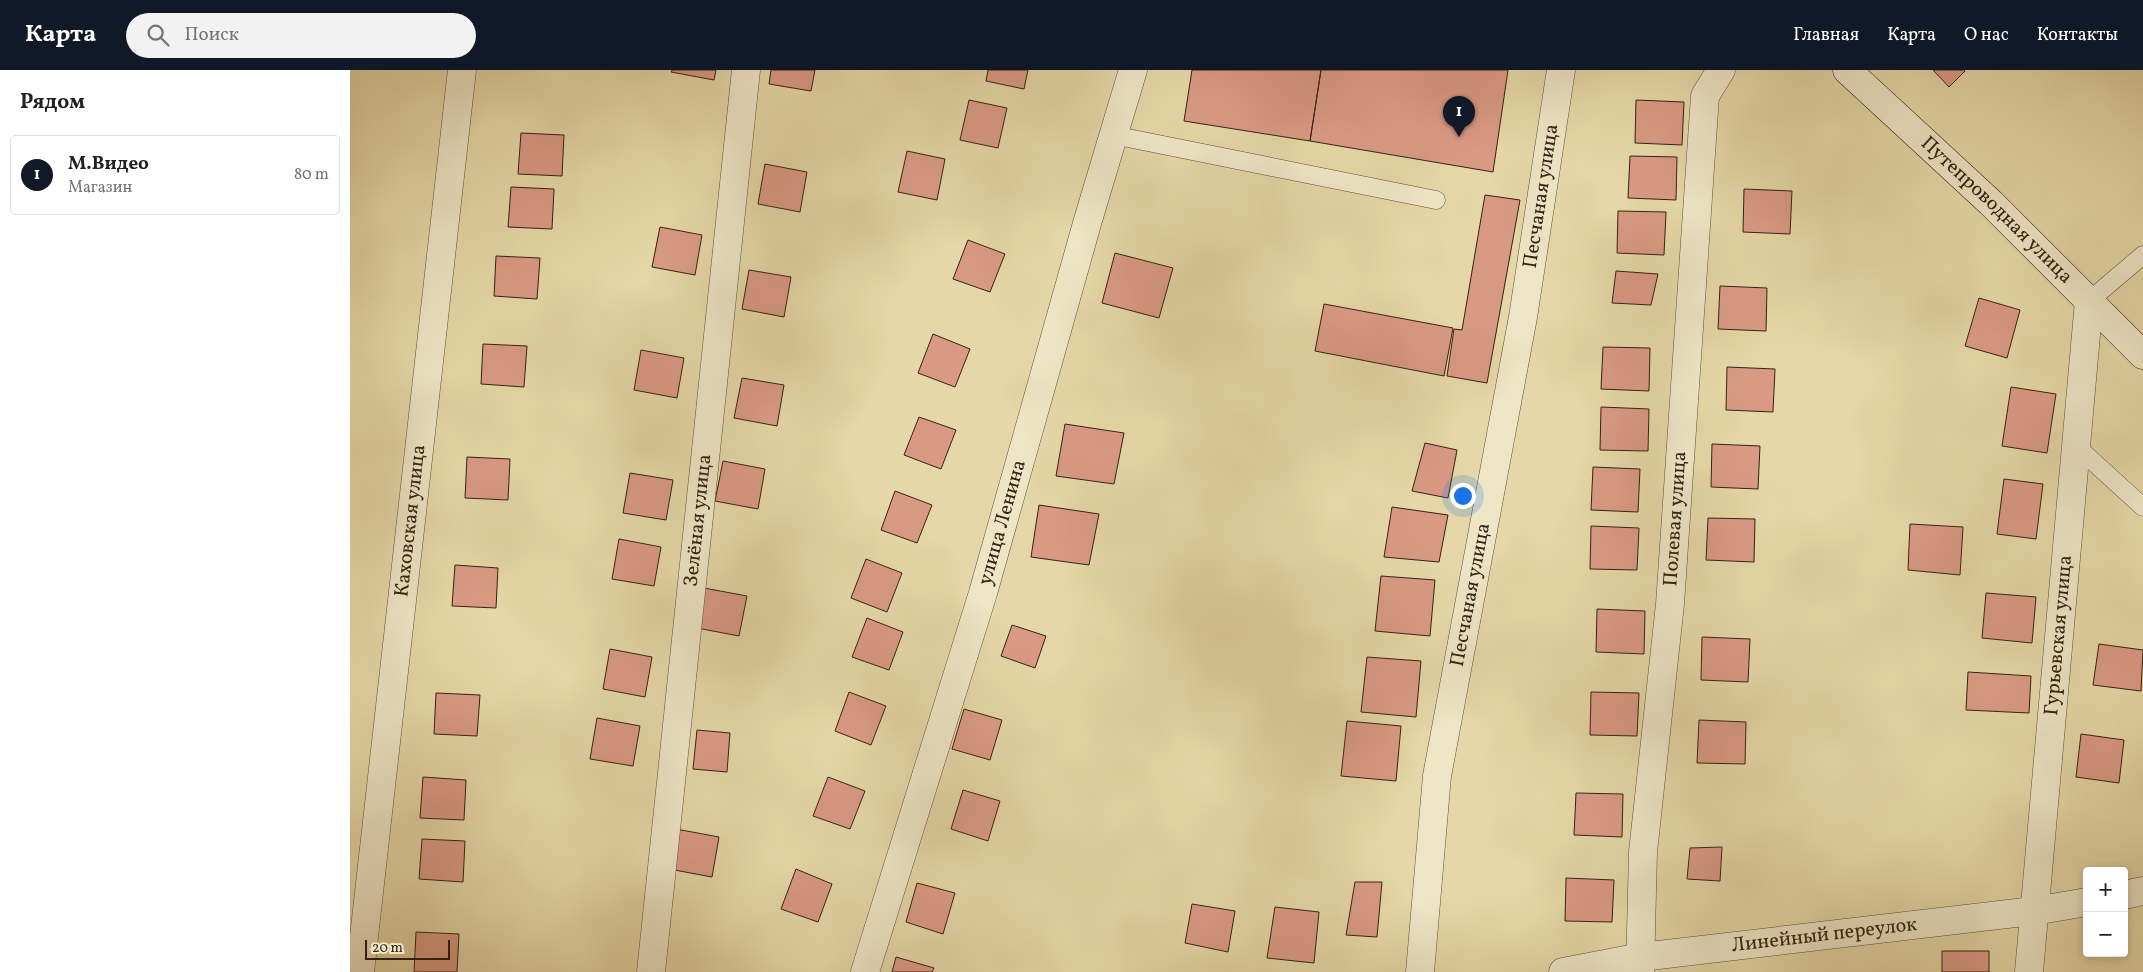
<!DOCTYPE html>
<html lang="ru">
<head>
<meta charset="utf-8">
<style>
  body { margin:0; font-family:Vollkorn,serif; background:#f2f2f2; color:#202124 }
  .controls { position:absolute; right:15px; bottom:15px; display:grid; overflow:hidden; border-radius:5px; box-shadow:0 2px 8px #0003 }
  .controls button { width:45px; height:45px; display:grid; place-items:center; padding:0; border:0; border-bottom:1px solid #e0e0e0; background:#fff; color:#202124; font:25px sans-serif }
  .scale { position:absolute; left:15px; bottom:12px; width:85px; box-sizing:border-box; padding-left:5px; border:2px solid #372113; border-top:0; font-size:14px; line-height:18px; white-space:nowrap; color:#372113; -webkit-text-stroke:4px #eee5c6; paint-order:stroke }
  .you { position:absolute; left:1112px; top:425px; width:18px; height:18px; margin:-12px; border:4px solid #fff; border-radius:50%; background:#1a73e8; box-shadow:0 0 0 8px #1a73e833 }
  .badge { display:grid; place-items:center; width:32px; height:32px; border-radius:50%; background:#111827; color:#fff; font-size:16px; font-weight:700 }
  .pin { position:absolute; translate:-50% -41px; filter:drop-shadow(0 1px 2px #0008) }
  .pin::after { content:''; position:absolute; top:26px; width:18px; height:15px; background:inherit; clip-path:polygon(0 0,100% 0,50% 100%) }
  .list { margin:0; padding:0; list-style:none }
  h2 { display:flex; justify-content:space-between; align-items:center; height:65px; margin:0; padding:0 20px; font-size:21px }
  h2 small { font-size:16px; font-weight:400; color:#757577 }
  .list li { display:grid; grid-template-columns:32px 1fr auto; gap:15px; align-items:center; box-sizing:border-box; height:80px; margin:0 10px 10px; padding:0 10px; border:1px solid #e0e0e0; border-radius:5px }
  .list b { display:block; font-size:19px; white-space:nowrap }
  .list p { margin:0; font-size:16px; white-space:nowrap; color:#757577 }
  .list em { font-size:16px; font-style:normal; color:#757577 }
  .icon { flex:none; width:28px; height:28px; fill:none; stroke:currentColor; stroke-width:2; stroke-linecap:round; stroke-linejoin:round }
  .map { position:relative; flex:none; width:1793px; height:902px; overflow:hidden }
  header { display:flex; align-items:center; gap:30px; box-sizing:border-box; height:70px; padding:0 25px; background:#111827; color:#fff }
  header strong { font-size:24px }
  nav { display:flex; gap:28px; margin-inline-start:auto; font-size:18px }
  .search { width:350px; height:45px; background:#f2f2f2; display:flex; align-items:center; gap:12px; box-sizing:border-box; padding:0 18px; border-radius:28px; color:#757577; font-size:19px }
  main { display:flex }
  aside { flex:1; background:#fff }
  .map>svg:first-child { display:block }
  .building { fill:#d99a84; stroke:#372113 }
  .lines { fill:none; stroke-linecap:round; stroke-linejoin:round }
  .service-casing { stroke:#624e38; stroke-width:19 }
  .minor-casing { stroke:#624e38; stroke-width:29 }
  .secondary-casing { stroke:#372113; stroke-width:29 }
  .service { stroke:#eee5c6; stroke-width:18 }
  .minor { stroke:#eee5c6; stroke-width:28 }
  .secondary { stroke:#eee5c6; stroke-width:28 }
  .labels { text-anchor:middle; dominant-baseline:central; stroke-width:4; stroke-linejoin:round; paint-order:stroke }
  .street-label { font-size:20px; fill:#372113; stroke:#eee5c6 }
</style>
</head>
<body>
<header>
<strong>Карта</strong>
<div class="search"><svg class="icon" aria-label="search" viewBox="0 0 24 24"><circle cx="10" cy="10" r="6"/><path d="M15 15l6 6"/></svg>Поиск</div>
<nav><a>Главная</a><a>Карта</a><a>О нас</a><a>Контакты</a></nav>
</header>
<main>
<aside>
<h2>Рядом<small></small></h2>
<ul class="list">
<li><span class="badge">1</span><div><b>М.Видео</b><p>Магазин</p></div><em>80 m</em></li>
</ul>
</aside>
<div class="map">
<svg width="1793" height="902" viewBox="0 0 1793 902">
  <rect width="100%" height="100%" fill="#e5d7a7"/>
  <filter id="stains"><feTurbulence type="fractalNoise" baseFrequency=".004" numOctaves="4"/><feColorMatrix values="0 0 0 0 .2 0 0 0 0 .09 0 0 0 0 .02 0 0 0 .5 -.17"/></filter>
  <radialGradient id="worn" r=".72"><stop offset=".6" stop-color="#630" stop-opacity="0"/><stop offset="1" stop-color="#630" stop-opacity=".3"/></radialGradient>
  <path class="building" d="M322,0H366L364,10L321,2Z
    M421,0H465L461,21L419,14Z
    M638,0H678L674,19L636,11Z
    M842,0H971L960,71L834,51Z
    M971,0H1158L1143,102L960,71Z
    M1583,0H1614L1615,1L1599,17Z
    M619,30L657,38L648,78L610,70Z
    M1286,30L1334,32L1332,75L1285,73Z
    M171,63L214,65L212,106L168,104Z
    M557,81L595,89L587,130L548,122Z
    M1280,86L1327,87L1326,130L1278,128Z
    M415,94L457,102L450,142L408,134Z
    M161,117L204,119L202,159L158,157Z
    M1394,119L1442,121L1440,164L1393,162Z
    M1135,125L1170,130L1137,313L1097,306L1104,259L1112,260Z
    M1268,141L1316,142L1314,185L1267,183Z
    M310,157L352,165L345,205L302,197Z
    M618,170L655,184L640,222L603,209Z
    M765,183L823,198L809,248L752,233Z
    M146,186L190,188L187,229L144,226Z
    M399,200L441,207L434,247L392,239Z
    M1266,201L1308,204L1301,235L1262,233Z
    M1370,216L1417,218L1416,261L1368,259Z
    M1629,228L1670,240L1657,288L1615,276Z
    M974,234L1103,258L1094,306L965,281Z
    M583,264L620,279L605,317L568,303Z
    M133,274L177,276L174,317L131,314Z
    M1253,277L1300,278L1299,321L1251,319Z
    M291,280L334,288L327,328L284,320Z
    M1377,297L1425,299L1423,342L1376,340Z
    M392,308L434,315L427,356L384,348Z
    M1661,317L1706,324L1697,383L1652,376Z
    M1251,337L1299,339L1298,381L1250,380Z
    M569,347L606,360L591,399L554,385Z
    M715,354L774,363L764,414L706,406Z
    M1075,373L1107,380L1098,428L1062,421Z
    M1362,374L1410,376L1408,419L1361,417Z
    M117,387L160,389L158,430L115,428Z
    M373,391L415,399L408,439L365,431Z
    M1243,397L1290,399L1288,442L1241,440Z
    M280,403L323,410L316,450L273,443Z
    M1654,409L1693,414L1686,469L1647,464Z
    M545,421L582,435L567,473L531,460Z
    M689,435L749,444L739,495L681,487Z
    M1042,437L1098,445L1089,492L1034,487Z
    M1358,448L1405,449L1404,492L1356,490Z
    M1560,454L1613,457L1610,505L1558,500Z
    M1241,456L1289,458L1287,500L1240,499Z
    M269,469L311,477L304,516L262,509Z
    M516,489L552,503L537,542L501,528Z
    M105,495L148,498L146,538L102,536Z
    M1031,506L1085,510L1080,566L1025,561Z
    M354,518L397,526L389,566L347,558Z
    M1636,523L1686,527L1682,573L1632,568Z
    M1247,539L1295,541L1294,584L1246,582Z
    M517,548L553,562L539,600L502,587Z
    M662,555L696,566L685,598L651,586Z
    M1352,567L1400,569L1398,612L1351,610Z
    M1749,574L1793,580L1791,621L1743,615Z
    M260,579L302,587L295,627L253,619Z
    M1017,587L1071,591L1066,647L1011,642Z
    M1618,602L1681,606L1679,643L1616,640Z
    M499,622L536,636L521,675L485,661Z
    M1241,622L1289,623L1287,666L1240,665Z
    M86,623L130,625L127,666L84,664Z
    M614,639L652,650L640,690L602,679Z
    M247,648L290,656L283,696L240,689Z
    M1349,650L1396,652L1395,694L1347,693Z
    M997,651L1051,656L1046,711L991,706Z
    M347,660L380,663L377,702L343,699Z
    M1731,664L1774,670L1769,713L1726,707Z
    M73,707L116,710L114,750L70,748Z
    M478,707L515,721L500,759L463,746Z
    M613,720L650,731L638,771L601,759Z
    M1226,723L1273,724L1272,767L1224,765Z
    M326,759L369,767L362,807L319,799Z
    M72,769L115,771L113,812L69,809Z
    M1372,777L1370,811L1337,809L1340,778Z
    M446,799L482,814L468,852L431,839Z
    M1216,808L1264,810L1262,852L1215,851Z
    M1005,812H1032L1027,867L996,865Z
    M567,813L605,823L593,864L556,852Z
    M842,834L885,841L878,882L835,873Z
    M925,837L969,842L964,893L917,888Z
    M66,862L109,864L107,902H64Z
    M1592,881H1639V902H1592Z
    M546,887L584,898L582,902H542Z"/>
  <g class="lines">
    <g class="service-casing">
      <path id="service" d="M763,65L1086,130
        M1739,231L1793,185
        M1726,376L1793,437"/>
    </g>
    <g class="minor-casing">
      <g id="minor">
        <path d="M1774,825L1793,821"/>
        <path id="s1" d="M10,902L112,0"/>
        <path id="s2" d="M301,902L396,0"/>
        <path id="s3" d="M515,902L633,523L738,150L783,0"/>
        <path id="s4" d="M1070,902L1087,706L1173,247L1211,0"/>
        <path id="s5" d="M1213,902L1291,887L1684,841L1737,832"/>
        <path id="s6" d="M1290,902L1293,782L1320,534L1355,26L1371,0"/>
        <path id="s7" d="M1679,902L1739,231"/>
      </g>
    </g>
    <g class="secondary-casing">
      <g id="secondary">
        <path id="s8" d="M1497,0L1641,133L1793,285"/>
      </g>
    </g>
    <use href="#service" class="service"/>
    <use href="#minor" class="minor"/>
    <use href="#secondary" class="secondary"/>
  </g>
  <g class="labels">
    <g class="street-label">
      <text stroke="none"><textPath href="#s4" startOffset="786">Песчаная улица</textPath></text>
      <text stroke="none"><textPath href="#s8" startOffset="205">Путепроводная улица</textPath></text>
      <text stroke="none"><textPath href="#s6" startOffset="455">Полевая улица</textPath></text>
      <text stroke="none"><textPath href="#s1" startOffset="454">Каховская улица</textPath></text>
      <text stroke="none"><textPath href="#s2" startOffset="454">Зелёная улица</textPath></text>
      <text stroke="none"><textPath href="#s3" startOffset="470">улица Ленина</textPath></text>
      <text stroke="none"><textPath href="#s4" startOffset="381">Песчаная улица</textPath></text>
      <text stroke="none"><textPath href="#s7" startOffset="338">Гурьевская улица</textPath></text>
      <text stroke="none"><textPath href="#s5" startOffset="264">Линейный переулок</textPath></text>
    </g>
  </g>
  <rect width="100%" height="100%" filter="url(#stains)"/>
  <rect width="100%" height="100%" fill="url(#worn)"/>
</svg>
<div class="controls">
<button>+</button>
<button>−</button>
</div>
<div class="scale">20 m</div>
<div class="you"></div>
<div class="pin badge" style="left:1109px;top:67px">1</div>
</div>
</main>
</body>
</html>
